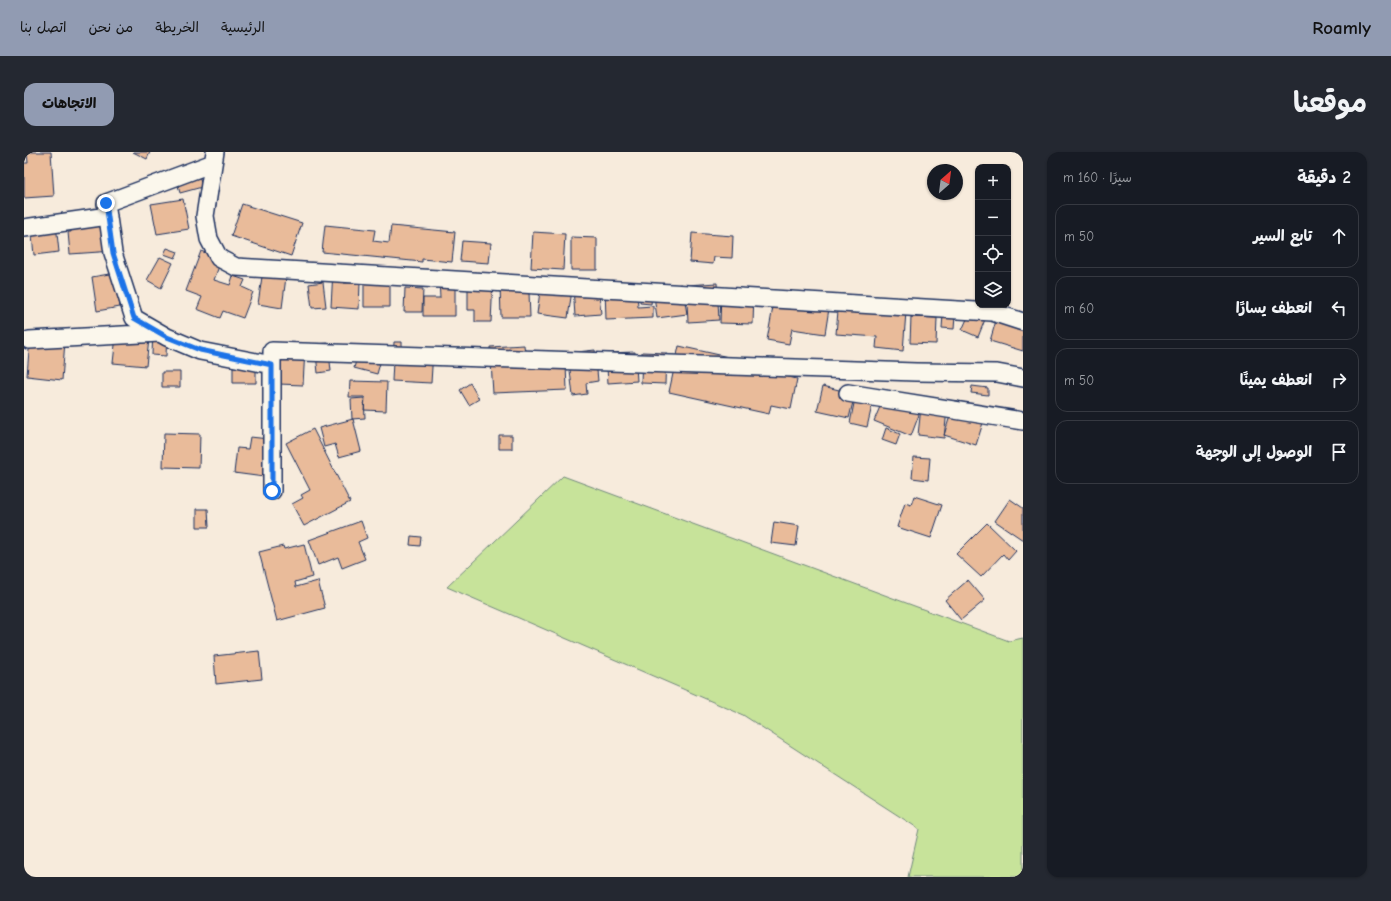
<!DOCTYPE html>
<html lang="ar">
<head>
<meta charset="utf-8">
<style>
  body { margin:0; font-family:"Comic Neue","Playpen Sans Arabic",sans-serif; background:#242831; color:#f1f3f6; direction:rtl }
  .controls { position:absolute; right:12px; top:12px; display:grid; overflow:hidden; border-radius:8px; box-shadow:0 1px 3px #0004 }
  .controls button { width:36px; height:36px; display:grid; place-items:center; padding:0; border:0; border-bottom:1px solid #363941; background:#171b24; color:#f1f3f6; font:20px sans-serif }
  .compass { position:absolute; left:903px; top:12px; width:36px; height:36px; border-radius:50%; background:#171b24; box-shadow:0 1px 3px #0004; rotate:28deg }
  .stop { position:absolute; width:12px; height:12px; margin:-9px; border:3px solid #1a73e8; border-radius:50%; background:#fff }
  .stop.end { background:#1a73e8; border-color:#fff; box-shadow:0 1px 4px #0008 }
  .list { margin:0; padding:0; list-style:none }
  h2 { display:flex; justify-content:space-between; align-items:center; height:52px; margin:0; padding:0 16px; font-size:17px }
  h2 small { font-size:13px; font-weight:400; color:#9ea1a6 }
  .list li { display:grid; grid-template-columns:26px 1fr auto; gap:12px; align-items:center; box-sizing:border-box; height:64px; margin:0 8px 8px; padding:0 8px; border:1px solid #363941; border-radius:12px }
  .list b { display:block; font-size:15px; white-space:nowrap }
  .list em { font-size:13px; font-style:normal; color:#9ea1a6 }
  .icon { flex:none; width:22px; height:22px; fill:none; stroke:currentColor; stroke-width:2; stroke-linecap:round; stroke-linejoin:round }
  .map { position:relative; flex:none; width:999px; height:725px; overflow:hidden; direction:ltr; border-radius:12px }
  header { display:flex; align-items:center; gap:24px; box-sizing:border-box; height:56px; padding:0 20px; background:#919bb2; color:#111 }
  header strong { font-size:19px }
  nav { display:flex; gap:22px; margin-inline-start:auto; font-size:14px }
  .intro { display:flex; align-items:center; justify-content:space-between; box-sizing:border-box; height:96px; padding:0 24px }
  h1 { margin:0; font-size:28px }
  .button { padding:10px 18px; border-radius:12px; background:#919bb2; color:#111; font-size:14px; font-weight:700 }
  main { display:flex; gap:24px; padding:0 24px }
  aside { flex:1; background:#171b24; border-radius:12px; box-shadow:0 1px 3px #0004 }
  .map>svg:first-child { display:block }
  .green { fill:#c7e39a; stroke:#71897c }
  .building { fill:#e9bb9a; stroke:#1b2f5e }
  .lines { fill:none; stroke-linecap:round; stroke-linejoin:round }
  .minor-casing { stroke:#1b2f5e; stroke-width:20 }
  .minor { stroke:#fbf7ec; stroke-width:17 }
  .route { stroke:#1a73e8; stroke-width:5 }
</style>
</head>
<body>
<header>
<strong>Roamly</strong>
<nav><a>الرئيسية</a><a>الخريطة</a><a>من نحن</a><a>اتصل بنا</a></nav>
</header>
<div class="intro"><h1>موقعنا</h1><a class="button">الاتجاهات</a></div>
<main>
<aside>
<h2>2 دقيقة<small>سيرًا · 160 m</small></h2>
<ul class="list">
<li><svg class="icon" aria-label="ahead" viewBox="0 0 24 24"><path d="M12 20V5M6 11l6-6 6 6"/></svg><div><b>تابع السير</b></div><em>50 m</em></li>
<li><svg class="icon" aria-label="left" viewBox="0 0 24 24"><path d="M17 20v-9H6M10 6l-5 5 5 5"/></svg><div><b>انعطف يسارًا</b></div><em>60 m</em></li>
<li><svg class="icon" aria-label="right" viewBox="0 0 24 24"><path d="M7 20v-9h11M14 6l5 5-5 5"/></svg><div><b>انعطف يمينًا</b></div><em>50 m</em></li>
<li><svg class="icon" aria-label="arrive" viewBox="0 0 24 24"><path d="M6 21V4h12l-3 4 3 4H6"/></svg><div><b>الوصول إلى الوجهة</b></div></li>
</ul>
</aside>
<div class="map">
<svg width="999" height="725" viewBox="0 0 999 725">
  <rect width="100%" height="100%" fill="#f7ebdc"/>
  <filter id="ink" filterUnits="userSpaceOnUse"><feTurbulence type="fractalNoise" baseFrequency=".025" numOctaves="2"/><feDisplacementMap in="SourceGraphic" scale="8" xChannelSelector="R" yChannelSelector="G"/><feConvolveMatrix kernelMatrix="1 2 1 2 8 2 1 2 1" color-interpolation-filters="sRGB"/></filter>
  <g filter="url(#ink)">
    <path class="green" d="M539,324L985,489L999,486V725H884L895,677L719,563L423,435Z"/>
    <path class="building" d="M3,0H27L30,44L0,46V11H4Z
      M109,0H126L123,7Z
      M173,16L178,35L156,41L151,22Z
      M159,47L165,77L133,82L127,52Z
      M218,52L278,71L267,104L207,84Z
      M77,63L90,99L46,102L44,80H47L46,65Z
      M32,72L35,100L10,103L7,74Z
      M301,73L351,78L349,89L365,91L367,74L431,80L428,110L398,107V110L298,100Z
      M509,80L541,82L539,118L507,116Z
      M668,81L709,84L708,106L690,105L689,112L666,110Z
      M547,85L573,86V118H547Z
      M438,89L467,91L465,111L436,109Z
      M143,96L154,100L151,106L140,102Z
      M177,99L184,102L200,100L190,128L206,133L209,124L221,128L218,135L229,140L219,166L199,159L196,166L173,157L178,145L162,139Z
      M136,105L149,111L137,136L123,128Z
      M239,118L262,125L258,156L234,152Z
      M309,118L321,119L320,131H336L335,157L307,155Z
      M366,119V155H340V129Z
      M91,121L96,155L73,159L68,125Z
      M431,125V164H399V146H416L415,126Z
      M444,127L469,128L467,170H451V158H444Z
      M299,130L302,155L288,156L285,132Z
      M495,131L496,141H505L506,165H477L476,132Z
      M693,131L695,168L664,170L662,133Z
      M574,132L577,162L551,164L549,135Z
      M658,132L663,162L633,166L629,136Z
      M618,133L629,134L627,152L616,151Z
      M381,136L399,137L398,160H380Z
      M581,136L613,141L614,155L629,154V166L582,168Z
      M548,138L544,166L513,162L516,139Z
      M697,140L730,141L729,172L696,171Z
      M850,144L883,147L879,199L852,196L853,185L812,182L815,147L849,150Z
      M806,150L801,182L768,177L765,192L743,188L749,155Z
      M976,155L999,161V199L966,189Z
      M964,160L954,185L938,178L943,167L939,166Z
      M919,163L931,164L930,177L918,176Z
      M887,165L913,166L912,192L886,191Z
      M129,177L143,178L142,204L128,203Z
      M92,184L125,187L122,214L89,211Z
      M6,185L41,189L38,228L3,224Z
      M370,190H378V197L409,199L407,231L368,229Z
      M304,191L307,219L294,221L291,192Z
      M500,193L501,202L542,213L543,238L469,241L466,195Z
      M655,194L745,214L744,220L773,227L767,257L747,253L745,262L645,240Z
      M256,197H281L279,233L255,232Z
      M335,198L358,204L353,222L330,216Z
      M571,198L574,229L562,231L563,242L549,244L544,201Z
      M611,200L613,229L584,231L582,201Z
      M618,200L642,201L641,232L617,231Z
      M209,209L232,210V231H209Z
      M138,220H156V235H138Z
      M326,229L363,230L362,259L340,258L341,245H325Z
      M446,231L455,247L445,253L436,238Z
      M799,234L831,242L825,266L793,259Z
      M948,234L964,236V243L947,241Z
      M833,237L851,241L843,275L826,271Z
      M863,238L899,252L887,284L850,269Z
      M340,246L341,266L328,267L327,247Z
      M898,246L924,249L920,286L894,283Z
      M931,248L963,258L952,293L920,283Z
      M329,267L337,299L315,305L311,292L300,295L295,276Z
      M862,276L876,282L872,293L858,288Z
      M289,277L326,350L280,374L268,352L279,346L277,343L286,338L262,291Z
      M140,281L176,282L175,316L139,315Z
      M475,283H488V297H475Z
      M226,285L245,287L240,325L210,321L213,296L224,297Z
      M890,305L906,306L904,328L888,326Z
      M890,344L918,353L907,386L873,375L881,351L887,353Z
      M986,347L999,356V388L971,369Z
      M173,357H184L185,375H173Z
      M337,369L343,386L334,390L341,407L318,416L314,405L294,413L285,388Z
      M750,370L775,374L772,394L747,391Z
      M963,371L992,399L984,408L979,402L957,425L932,402Z
      M387,384L397,385L396,394L386,393Z
      M280,392L288,425L271,430L272,435L294,429L301,456L253,469L235,400L259,394L260,397Z
      M944,428L961,448L937,468L921,448Z
      M235,499L238,527L192,532L190,504Z"/>
    <g class="lines">
      <g class="minor-casing">
        <path id="minor" d="M191,0L181,64L185,87L195,106L212,115L968,160L999,170
          M189,11L82,51L89,101L110,166L143,185L176,199L248,213
          M0,76L84,64
          M5,188L136,181
          M824,241L999,269
          M248,339V199L892,220L973,221L999,226"/>
      </g>
      <use href="#minor" class="minor"/>
    </g>
  </g>
  <g class="lines" filter="url(#ink)">
    <path class="route" d="M82,51L89,101L110,166L143,185L176,198L248,213V339"/>
  </g>
</svg>
<div class="controls">
<button>+</button>
<button>−</button>
<button><svg class="icon" aria-label="locate" viewBox="0 0 24 24"><circle cx="12" cy="12" r="6"/><path d="M12 2v4M12 18v4M2 12h4M18 12h4"/></svg></button>
<button><svg class="icon" aria-label="layers" viewBox="0 0 24 24"><path d="M12 4l9 5-9 5-9-5zM3 14l9 5 9-5"/></svg></button>
</div>
<svg class="compass" viewBox="-18 -18 36 36"><path d="M0-13l5 13h-10z" fill="#e53935"/><path d="M0 13l5-13h-10z" fill="#9ea1a6"/></svg>
<div class="stop" style="left:248px;top:339px"></div>
<div class="stop end" style="left:82px;top:51px"></div>
</div>
</main>
</body>
</html>
